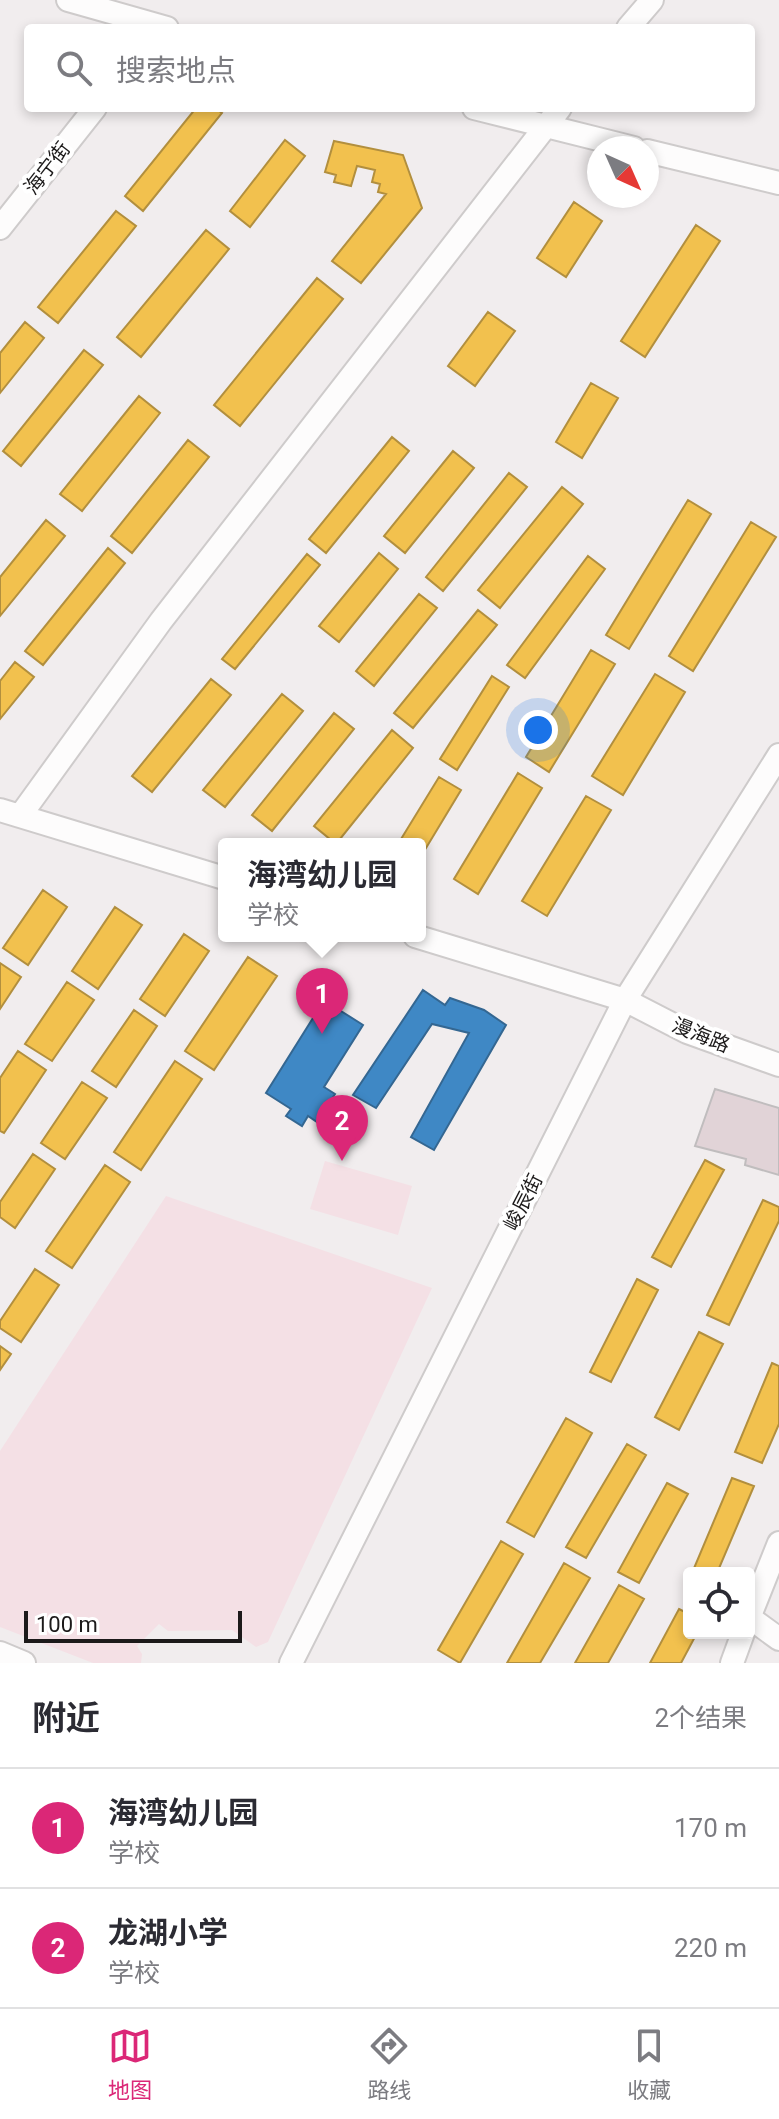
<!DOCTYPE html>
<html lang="zh">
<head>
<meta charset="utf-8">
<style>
  body { margin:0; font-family:Roboto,"Noto Sans SC",sans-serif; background:#f2f2f3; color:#2b2b33 }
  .controls { position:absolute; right:24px; bottom:24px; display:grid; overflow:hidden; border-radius:8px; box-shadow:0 4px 12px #0003 }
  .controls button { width:72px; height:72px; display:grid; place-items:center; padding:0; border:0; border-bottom:2px solid #e1e1e2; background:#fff; color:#2b2b33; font:40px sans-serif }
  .compass { position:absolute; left:587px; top:136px; width:72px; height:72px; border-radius:50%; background:#fff; box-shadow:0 4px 12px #0003; rotate:135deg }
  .scale { position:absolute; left:24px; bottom:20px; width:218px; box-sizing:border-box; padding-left:8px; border:4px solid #1c1a1a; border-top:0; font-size:22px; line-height:28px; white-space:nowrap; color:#1c1a1a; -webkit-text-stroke:6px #fff; paint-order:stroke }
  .you { position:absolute; left:538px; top:730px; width:28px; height:28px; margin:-20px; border:6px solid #fff; border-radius:50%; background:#1a73e8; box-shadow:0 0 0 12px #1a73e833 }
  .badge { display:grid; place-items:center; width:52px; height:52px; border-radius:50%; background:#db2777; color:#fff; font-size:26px; font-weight:700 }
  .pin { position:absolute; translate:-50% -66px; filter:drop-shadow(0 2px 4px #0008) }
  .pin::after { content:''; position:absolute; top:42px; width:28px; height:24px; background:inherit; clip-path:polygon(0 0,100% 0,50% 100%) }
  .popup { position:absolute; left:218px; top:838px; width:208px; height:104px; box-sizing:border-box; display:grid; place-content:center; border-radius:8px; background:#fff; filter:drop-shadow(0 2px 6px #0005); font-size:26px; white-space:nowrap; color:#7c7c81 }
  .popup b { font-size:30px; color:#2b2b33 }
  .popup::after { content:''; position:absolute; left:50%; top:100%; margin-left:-16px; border:16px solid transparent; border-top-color:#fff }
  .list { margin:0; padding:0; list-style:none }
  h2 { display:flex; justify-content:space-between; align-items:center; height:104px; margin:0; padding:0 32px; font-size:34px }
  h2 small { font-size:26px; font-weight:400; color:#7c7c81 }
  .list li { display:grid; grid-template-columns:52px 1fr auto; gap:24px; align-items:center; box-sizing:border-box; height:120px; padding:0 32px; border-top:2px solid #e1e1e2 }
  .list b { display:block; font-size:30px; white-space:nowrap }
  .list p { margin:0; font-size:26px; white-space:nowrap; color:#7c7c81 }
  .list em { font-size:26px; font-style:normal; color:#7c7c81 }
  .icon { flex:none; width:44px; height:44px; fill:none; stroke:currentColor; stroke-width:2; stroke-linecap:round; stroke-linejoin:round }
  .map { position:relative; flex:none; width:779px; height:1663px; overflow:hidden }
  .search { position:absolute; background:#fff; box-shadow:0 4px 12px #0003; left:24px; right:24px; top:24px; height:88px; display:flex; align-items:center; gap:20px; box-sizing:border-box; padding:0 28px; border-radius:8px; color:#7c7c81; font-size:30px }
  .sheet { height:344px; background:#fff }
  nav { display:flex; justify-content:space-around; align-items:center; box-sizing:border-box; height:112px; border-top:2px solid #e1e1e2; background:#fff; font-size:22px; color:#7c7c81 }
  nav a { display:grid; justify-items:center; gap:4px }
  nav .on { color:#db2777 }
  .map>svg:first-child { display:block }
  .green { fill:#f4e0e5 }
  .homes { fill:#f2c14e; stroke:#b28f3e; stroke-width:2 }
  .schools { fill:#3f88c5; stroke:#346792; stroke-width:2 }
  .building { fill:#e1d3d7; stroke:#c0bdbe; stroke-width:2 }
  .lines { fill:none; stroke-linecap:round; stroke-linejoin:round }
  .minor-casing { stroke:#cecbcb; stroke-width:26 }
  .minor { stroke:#fdfcfc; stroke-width:22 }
  .labels { text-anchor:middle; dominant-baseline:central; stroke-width:8; stroke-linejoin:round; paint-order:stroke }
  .street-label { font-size:20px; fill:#1c1a1a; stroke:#fff }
</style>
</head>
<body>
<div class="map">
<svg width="779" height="1663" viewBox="0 0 779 1663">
  <rect width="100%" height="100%" fill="#f1edee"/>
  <path class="green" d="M325,1161L412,1186L398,1235L310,1209Z
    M166,1196L432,1288L268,1642L256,1647L232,1630L168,1631L159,1624L137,1646L142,1654L141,1663H93L0,1627V1451Z"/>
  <path class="homes" d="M196,108H215L222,113L143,211L125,196Z
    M285,140L305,156L250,227L230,211Z
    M334,141L403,155L422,208L361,283L332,261L386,194L378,192L380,184L372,182L375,170L357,166L351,186L334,182L336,175L325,172Z
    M574,202L602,221L566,277L537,258Z
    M116,211L136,226L58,323L38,307Z
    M696,225L720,241L645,357L621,341Z
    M206,230L229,249L141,357L117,337Z
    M317,278L343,299L240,426L214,405Z
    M488,312L515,331L475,386L448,366Z
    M25,322L44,338L0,393V353Z
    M84,350L103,365L21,466L3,451Z
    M591,383L618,398L582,458L556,442Z
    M139,396L160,413L82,511L60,494Z
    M392,437L409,451L326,553L309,539Z
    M188,440L209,457L132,553L111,536Z
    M453,451L474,468L405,553L384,536Z
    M509,473L527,487L443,591L426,577Z
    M562,487L583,504L500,608L478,590Z
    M688,500L711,514L629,649L606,635Z
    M46,520L65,536L0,616V577Z
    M751,522L776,537L693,671L669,656Z
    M108,548L125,563L43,665L25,651Z
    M379,553L398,569L339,642L319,626Z
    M307,554L320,565L235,669L222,659Z
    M588,556L605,569L525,678L507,665Z
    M419,594L437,608L374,686L356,671Z
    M478,610L497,625L413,728L394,713Z
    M591,650L615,664L549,772L526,757Z
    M15,662L34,677L0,719V681Z
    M655,674L685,692L623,795L592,776Z
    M492,676L509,687L457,770L440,759Z
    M211,679L231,695L152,792L132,776Z
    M282,694L303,711L225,807L203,790Z
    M334,713L354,729L272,831L252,815Z
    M392,730L413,748L336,844L314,826Z
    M518,773L542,788L478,894L454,879Z
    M439,777L461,790L420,858V844H398Z
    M586,796L611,810L547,916L522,901Z
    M43,890L67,907L28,965L3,948Z
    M115,907L142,925L98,989L72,971Z
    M184,934L209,951L165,1016L140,999Z
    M248,957L277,976L214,1070L185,1051Z
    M0,963L21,977L0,1009Z
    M67,982L94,1000L52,1061L25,1044Z
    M134,1010L157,1026L116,1087L92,1071Z
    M18,1051L46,1070L4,1133L0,1131V1078Z
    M175,1061L202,1079L141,1170L114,1152Z
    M82,1082L107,1098L65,1159L41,1143Z
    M33,1154L55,1169L15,1228L0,1217V1202Z
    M705,1160L724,1170L671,1267L652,1257Z
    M105,1165L130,1182L72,1268L46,1251Z
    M763,1200L779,1207V1221L729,1325L707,1315Z
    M35,1269L59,1285L21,1342L0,1328V1321Z
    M637,1279L658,1290L611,1382L590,1372Z
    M699,1332L723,1344L679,1430L655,1417Z
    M0,1346L11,1354L0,1370Z
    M772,1363L779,1366V1424L762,1463L735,1452Z
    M566,1418L592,1433L534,1537L507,1522Z
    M627,1444L646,1455L586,1558L566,1547Z
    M732,1478L754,1486L717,1573H692Z
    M667,1483L688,1494L639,1583L618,1572Z
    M501,1541L523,1554L460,1663L438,1650Z
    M564,1563L590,1578L540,1663H507Z
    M619,1585L644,1599L608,1663H575Z
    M679,1609L689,1614V1633H697L681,1663H650Z"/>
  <path class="schools" d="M423,990L445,1005L450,998L484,1010L506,1025L434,1150L411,1137L469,1033L432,1024L376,1108L353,1095Z
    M333,1006L363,1025L324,1087L335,1094L317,1122L308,1116L302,1126L286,1116L291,1109L266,1093L318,1010L326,1015Z"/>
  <path class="building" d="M715,1089L779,1108V1175L745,1165L746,1159L695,1146Z"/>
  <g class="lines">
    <g class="minor-casing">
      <path id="minor" d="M68,0L167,28
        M628,28L652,0
        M474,108L634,148
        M647,151L779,183
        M0,228L95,108
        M0,810L224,878
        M20,816L161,621L560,108
        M415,936L625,1000L687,1032L779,1065
        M749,1617L779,1639
        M749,1618L779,1543
        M0,1653L24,1663
        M291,1663L625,1000L779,755
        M732,1663L743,1633"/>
    </g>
    <use href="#minor" class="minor"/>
  </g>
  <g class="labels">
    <g class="street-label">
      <text transform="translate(47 168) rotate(-52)">海宁街</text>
      <text transform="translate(701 1035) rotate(22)">漫海路</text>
      <text transform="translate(523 1202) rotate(-63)">峻辰街</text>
    </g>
  </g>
</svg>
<div class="controls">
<button><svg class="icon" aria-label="locate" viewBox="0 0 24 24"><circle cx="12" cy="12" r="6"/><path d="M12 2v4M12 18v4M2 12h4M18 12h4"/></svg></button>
</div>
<svg class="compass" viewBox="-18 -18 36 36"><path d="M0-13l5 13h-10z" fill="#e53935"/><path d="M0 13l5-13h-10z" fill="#7c7c81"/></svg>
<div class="scale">100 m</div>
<div class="you"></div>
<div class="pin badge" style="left:322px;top:1034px">1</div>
<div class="popup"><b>海湾幼儿园</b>学校</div>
<div class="pin badge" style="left:342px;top:1161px">2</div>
<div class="search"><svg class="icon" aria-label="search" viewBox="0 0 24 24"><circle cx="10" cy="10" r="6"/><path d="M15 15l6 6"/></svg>搜索地点</div>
</div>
<section class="sheet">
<h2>附近<small>2个结果</small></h2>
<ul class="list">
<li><span class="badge">1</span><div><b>海湾幼儿园</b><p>学校</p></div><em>170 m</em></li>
<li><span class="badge">2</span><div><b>龙湖小学</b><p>学校</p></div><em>220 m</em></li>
</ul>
</section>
<nav>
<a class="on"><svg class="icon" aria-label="map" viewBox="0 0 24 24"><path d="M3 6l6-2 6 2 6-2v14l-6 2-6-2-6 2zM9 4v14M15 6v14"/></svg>地图</a>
<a><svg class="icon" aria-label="directions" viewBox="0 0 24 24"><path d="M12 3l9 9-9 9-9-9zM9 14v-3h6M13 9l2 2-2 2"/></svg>路线</a>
<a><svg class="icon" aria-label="saved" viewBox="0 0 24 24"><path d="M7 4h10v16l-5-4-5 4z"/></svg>收藏</a>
</nav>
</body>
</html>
